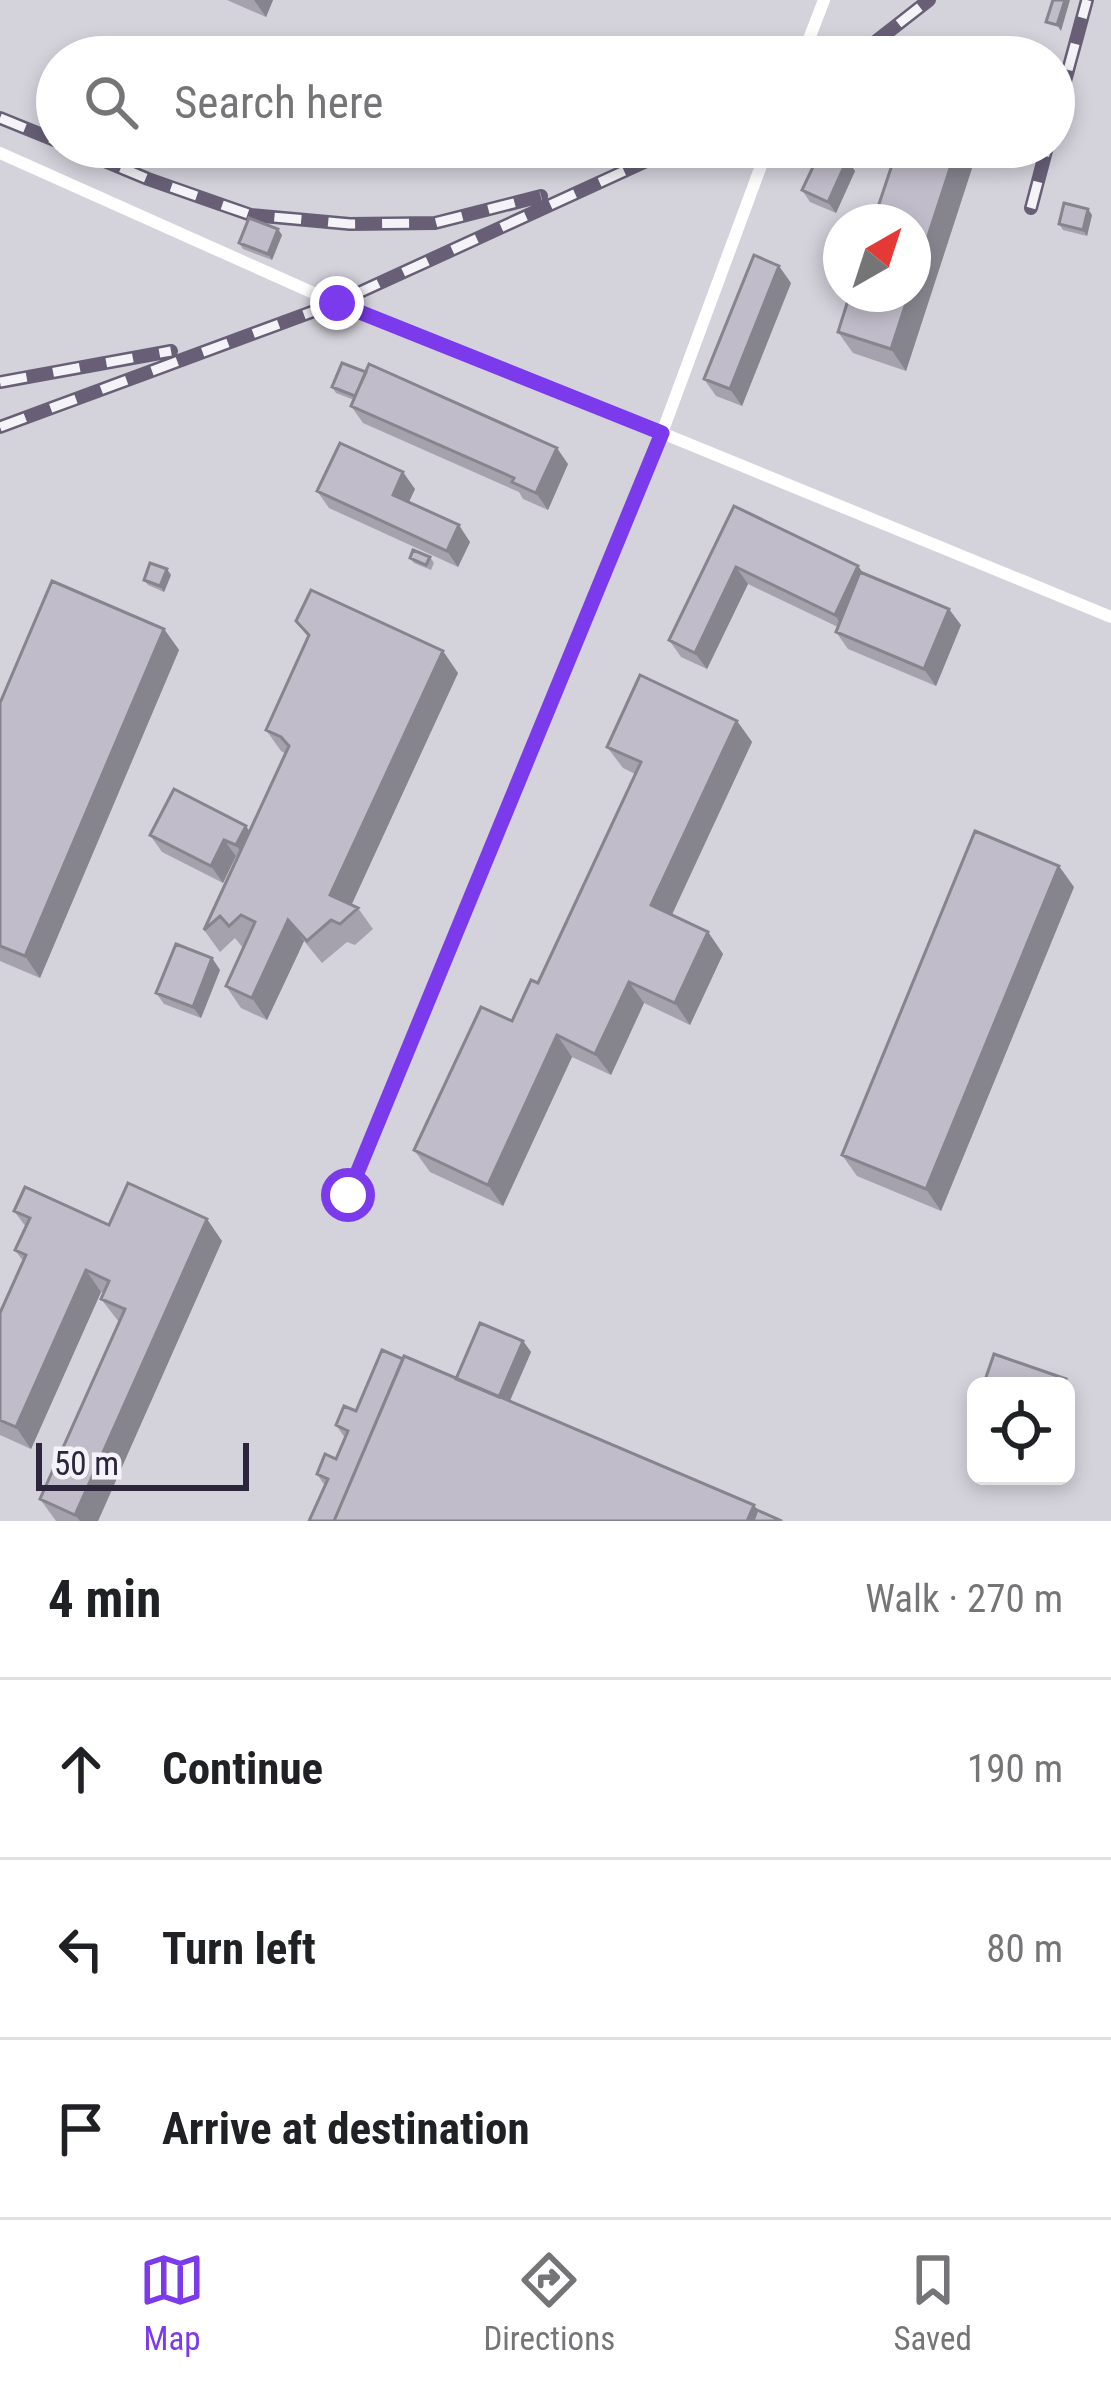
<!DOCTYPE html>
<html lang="en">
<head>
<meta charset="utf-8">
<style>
  body { margin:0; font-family:"Roboto Condensed",sans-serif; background:#f2f2f2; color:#202124 }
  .controls { position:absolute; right:36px; bottom:36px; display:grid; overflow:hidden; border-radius:18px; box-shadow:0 6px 18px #0003 }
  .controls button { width:108px; height:108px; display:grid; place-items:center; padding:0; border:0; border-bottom:3px solid #e0e0e0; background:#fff; color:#202124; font:60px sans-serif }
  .compass { position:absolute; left:823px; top:204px; width:108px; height:108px; border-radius:50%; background:#fff; box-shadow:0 6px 18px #0003; rotate:39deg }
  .scale { position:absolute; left:36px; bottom:30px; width:213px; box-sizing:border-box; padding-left:12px; border:6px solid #2d253b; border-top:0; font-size:33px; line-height:42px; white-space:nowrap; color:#2d253b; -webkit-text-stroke:9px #f4f4f8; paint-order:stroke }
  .stop { position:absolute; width:36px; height:36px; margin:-27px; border:9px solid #7c3aed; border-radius:50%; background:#fff }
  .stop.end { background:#7c3aed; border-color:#fff; box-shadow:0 3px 12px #0008 }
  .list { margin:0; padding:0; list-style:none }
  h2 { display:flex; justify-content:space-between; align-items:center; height:156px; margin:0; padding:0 48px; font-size:51px }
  h2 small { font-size:39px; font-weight:400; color:#757577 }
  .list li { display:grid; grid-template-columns:78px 1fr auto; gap:36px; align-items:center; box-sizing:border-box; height:180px; padding:0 48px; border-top:3px solid #e0e0e0 }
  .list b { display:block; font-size:45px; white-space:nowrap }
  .list em { font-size:39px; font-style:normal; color:#757577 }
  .icon { flex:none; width:66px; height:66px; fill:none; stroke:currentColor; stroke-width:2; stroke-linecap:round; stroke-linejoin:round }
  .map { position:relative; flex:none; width:1111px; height:1521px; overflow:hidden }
  .search { position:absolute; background:#fff; box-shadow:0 6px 18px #0003; left:36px; right:36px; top:36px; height:132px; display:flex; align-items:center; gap:30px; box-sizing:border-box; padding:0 42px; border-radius:66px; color:#757577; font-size:45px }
  .sheet { height:696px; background:#fff }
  nav { display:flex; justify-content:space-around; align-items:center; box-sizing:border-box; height:168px; border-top:3px solid #e0e0e0; background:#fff; font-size:33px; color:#757577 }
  nav a { display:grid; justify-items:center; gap:6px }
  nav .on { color:#7c3aed }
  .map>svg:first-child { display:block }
  .built { fill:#d4d2db; fill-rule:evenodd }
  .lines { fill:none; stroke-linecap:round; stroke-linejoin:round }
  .service { stroke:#fff; stroke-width:12 }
  .rail-casing { stroke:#685f77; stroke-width:14 }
  .rail { stroke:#f4f4f8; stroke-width:9; stroke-dasharray:27; stroke-linecap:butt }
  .wall { fill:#a5a2ad }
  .shaded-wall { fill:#86848d }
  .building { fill:#c0bcc9; stroke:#86848d; stroke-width:3 }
  .route { stroke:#7c3aed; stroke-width:15 }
</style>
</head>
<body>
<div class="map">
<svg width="1111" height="1521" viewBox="0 0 1111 1521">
  <rect width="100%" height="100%" fill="#e5e3ec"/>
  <path class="built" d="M0,0H1111V1521H0ZM57,57H1054V147H57ZM841,222H913V294H841ZM976,1386H1066V1476H976Z"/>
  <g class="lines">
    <path class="service" d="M802,57L824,0
      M0,153L336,303L662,433L1111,617
      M348,1195L662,433L768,147"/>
    <g class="rail-casing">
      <path id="rail" d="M856,57L929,0
        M0,118L57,141
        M1054,122L1087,0
        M71,147L148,179L251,215L350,224L435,223L541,196
        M1031,208L1047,147
        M0,382L171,351
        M0,427L336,303L677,147"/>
    </g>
    <use href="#rail" class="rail"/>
  </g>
  <path class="wall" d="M227,0H273L266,17Z
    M870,147H963L974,162L906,371L853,353L838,332L891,168L884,166Z
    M847,160L855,171L836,213L810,202L802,190Z
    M1092,215L1087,236L1063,230L1059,224Z
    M282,235L272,260L243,249L239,243Z
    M791,283L742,406L716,396L704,379Z
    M332,387L568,464L548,510L523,499L519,492L363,423L351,406L354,400L336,393Z
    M415,489L409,502L470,542L458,567L329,508L317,491Z
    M734,506L858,566L863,573L961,625L936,686L848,649L836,632L838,627L748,584L707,669L681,657L669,640Z
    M430,557L434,563L431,570L414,563L410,558Z
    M171,575L164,592L148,585L144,580Z
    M296,621L458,673L351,904L358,908L373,929L355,945L347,942L322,963L304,941L267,1020L241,1008L226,986L243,948L235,938L220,952L204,930L238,857L236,856L223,883L162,852L150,835L250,831L286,754L281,751L266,730L308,637Z
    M164,629L179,650L40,978L0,961V703Z
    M737,721L752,742L672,915L708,932L723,954L690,1025L644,1003L611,1075L572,1057L503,1206L430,1172L414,1150L512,1021L538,983L635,774L623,768L607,747Z
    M1074,887L941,1211L857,1176L842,1155Z
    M212,958L220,970L201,1018L164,1004L156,993Z
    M14,1211L222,1241L98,1521H56L40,1499L119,1322L101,1299L104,1293L101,1292L31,1449L0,1435V1313L23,1261L15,1250L26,1227Z
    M523,1341L531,1352L510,1401L754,1505L757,1510L325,1486L317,1474L336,1459L345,1438L336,1425L356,1411L456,1379Z"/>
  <path class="shaded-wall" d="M254,0H273L266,17Z
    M1065,0H1070L1061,31L1057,25Z
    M957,147H963L974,162L906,371L891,349L909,294H913V282Z
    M847,160L855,171L836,213L828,202Z
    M1088,209L1092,215L1087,236L1083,230Z
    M278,229L282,235L272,260L268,254Z
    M779,266L791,283L742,406L730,389Z
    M557,448L568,464L548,510L536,493Z
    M403,472L415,489L404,512L393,495Z
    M459,525L470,542L458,567L447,551Z
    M858,566L870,583L846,632L835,615Z
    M736,567L748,584L707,669L695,653Z
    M167,569L171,575L164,592L160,586Z
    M949,609L961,625L936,686L924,669Z
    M164,629L179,650L40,978L25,956Z
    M443,651L458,673L346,917L330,895Z
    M737,721L752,742L666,927L651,905Z
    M246,826L258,843L248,862L236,845Z
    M224,840L236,856L223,883L211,866Z
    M1059,866L1074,887L941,1211L926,1189Z
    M288,920L304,941L267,1020L252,998Z
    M708,932L723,954L690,1025L675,1003Z
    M212,958L220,970L201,1018L193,1007Z
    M629,982L644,1003L611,1075L595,1054Z
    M557,1035L572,1057L503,1206L488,1185Z
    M207,1219L222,1241L98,1521H80L75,1515Z
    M86,1270L101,1292L31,1449L16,1427Z
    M523,1341L531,1352L504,1414L496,1403Z
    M1066,1379L1074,1390L1066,1414V1386H1063Z
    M754,1505L765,1521H747Z"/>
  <path class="building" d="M1053,0H1065L1057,25L1046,22Z
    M877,147H957L913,282V222H873L896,153Z
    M822,148L847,160L828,202L802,190Z
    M1064,203L1088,209L1083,230L1059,224Z
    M249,218L278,229L268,254L239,243Z
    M754,255L779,266L730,389L704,379Z
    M850,294H909L891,349L838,332Z
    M342,363L366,372L355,396L332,387Z
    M369,364L557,448L536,493L512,482L514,478L351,406Z
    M340,443L403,472L393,495L459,525L447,551L317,491Z
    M734,506L858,566L835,615L736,567L695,653L669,640Z
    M413,550L430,557L426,565L410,558Z
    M150,563L167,569L160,586L144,580Z
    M860,572L949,609L924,669L836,632Z
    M52,581L164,629L25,956L0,946V703Z
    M311,590L443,651L330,895L358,908L340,924L331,920L307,941L288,920L252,998L226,986L255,922L241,915L229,926L220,916L204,930L289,746L281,737L266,730L309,635L296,621Z
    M640,675L737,721L651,905L708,932L675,1003L629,982L595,1054L557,1035L488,1185L414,1150L481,1007L512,1021L531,980L538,983L641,762L607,747Z
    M174,789L246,826L236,845L224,840L211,866L150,835Z
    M975,831L1059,866L926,1189L842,1155Z
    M176,944L212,958L193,1007L156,993Z
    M128,1183L207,1219L75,1515L40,1499L125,1309L101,1299L109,1281L86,1270L16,1427L0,1420V1313L26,1255L15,1250L30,1218L14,1211L25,1187L109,1225Z
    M480,1323L523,1341L499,1397L456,1379Z
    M382,1350L403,1359L334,1521H309L328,1479L317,1474L325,1454L336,1459L348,1431L336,1425L344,1406L356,1411Z
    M994,1354L1066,1379L1063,1386H983Z
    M404,1356L754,1505L747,1521H334Z
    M757,1510L782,1521H753Z"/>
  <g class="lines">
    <path class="route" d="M337,303L662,433L348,1195"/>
  </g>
</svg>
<div class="controls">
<button><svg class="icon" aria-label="locate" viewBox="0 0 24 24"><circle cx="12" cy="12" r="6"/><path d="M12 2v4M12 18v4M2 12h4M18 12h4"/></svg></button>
</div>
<svg class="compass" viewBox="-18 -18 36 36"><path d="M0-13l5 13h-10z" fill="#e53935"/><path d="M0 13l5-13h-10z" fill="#757577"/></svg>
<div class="scale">50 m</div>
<div class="stop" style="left:348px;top:1195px"></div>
<div class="stop end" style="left:337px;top:303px"></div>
<div class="search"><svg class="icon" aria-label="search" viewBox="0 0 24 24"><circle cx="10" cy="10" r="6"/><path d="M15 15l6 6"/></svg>Search here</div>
</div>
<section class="sheet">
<h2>4 min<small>Walk · 270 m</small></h2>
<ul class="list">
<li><svg class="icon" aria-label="ahead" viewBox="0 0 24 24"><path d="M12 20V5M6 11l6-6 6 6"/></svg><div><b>Continue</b></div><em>190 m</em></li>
<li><svg class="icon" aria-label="left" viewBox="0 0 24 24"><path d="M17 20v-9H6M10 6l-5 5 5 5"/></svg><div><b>Turn left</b></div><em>80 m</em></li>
<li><svg class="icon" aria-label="arrive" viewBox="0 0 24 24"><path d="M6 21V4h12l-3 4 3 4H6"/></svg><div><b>Arrive at destination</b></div></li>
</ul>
</section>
<nav>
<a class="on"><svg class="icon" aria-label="map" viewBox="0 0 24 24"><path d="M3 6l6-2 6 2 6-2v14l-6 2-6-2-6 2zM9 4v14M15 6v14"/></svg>Map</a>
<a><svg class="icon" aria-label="directions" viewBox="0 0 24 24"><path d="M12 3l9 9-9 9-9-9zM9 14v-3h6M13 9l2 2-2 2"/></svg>Directions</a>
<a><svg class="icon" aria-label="saved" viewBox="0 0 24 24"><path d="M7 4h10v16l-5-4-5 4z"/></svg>Saved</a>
</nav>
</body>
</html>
